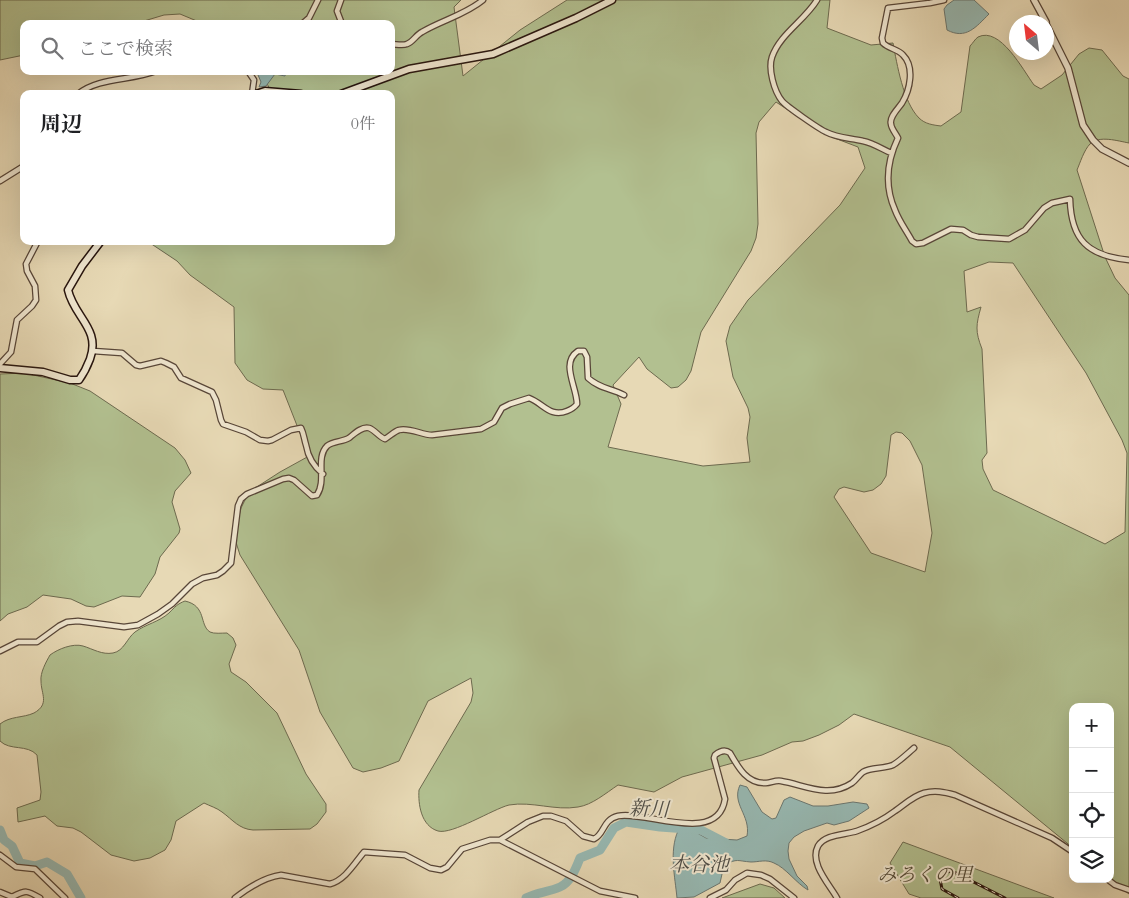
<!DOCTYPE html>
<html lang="ja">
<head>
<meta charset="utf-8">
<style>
  body { margin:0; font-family:Cardo,"Noto Serif JP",serif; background:#f6f6f6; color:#202124 }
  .controls { position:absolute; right:15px; bottom:15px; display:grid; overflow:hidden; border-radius:10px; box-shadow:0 5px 20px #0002 }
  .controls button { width:45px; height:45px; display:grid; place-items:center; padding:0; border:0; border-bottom:1px solid #e0e0e0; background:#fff; color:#202124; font:25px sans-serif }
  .compass { position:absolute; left:1009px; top:15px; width:45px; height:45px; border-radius:50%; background:#fff; box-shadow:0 5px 20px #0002; rotate:332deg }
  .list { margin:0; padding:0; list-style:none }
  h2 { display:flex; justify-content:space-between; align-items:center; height:65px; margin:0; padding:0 20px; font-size:21px }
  h2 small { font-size:16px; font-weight:400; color:#757577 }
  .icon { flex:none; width:28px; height:28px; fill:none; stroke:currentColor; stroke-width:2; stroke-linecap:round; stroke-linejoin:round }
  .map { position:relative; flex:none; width:1129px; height:898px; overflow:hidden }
  .search { position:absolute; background:#fff; box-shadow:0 5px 20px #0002; left:20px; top:20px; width:375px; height:55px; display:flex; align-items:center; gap:12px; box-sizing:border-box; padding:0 18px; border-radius:10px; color:#757577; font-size:19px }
  .panel { position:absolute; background:#fff; box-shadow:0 5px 20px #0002; left:20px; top:90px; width:375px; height:155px; border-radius:10px }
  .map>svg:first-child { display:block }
  .green { fill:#b2c090; stroke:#6d6a4f; fill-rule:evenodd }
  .water { fill:#97b9b3; stroke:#6b7771 }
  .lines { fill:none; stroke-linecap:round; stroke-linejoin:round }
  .river { stroke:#97b9b3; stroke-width:9 }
  .minor-casing { stroke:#584638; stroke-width:7 }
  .tertiary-casing { stroke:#584638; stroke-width:8 }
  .secondary-casing { stroke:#28150e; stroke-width:9 }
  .minor { stroke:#efe6cf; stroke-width:4.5 }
  .tertiary { stroke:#efe6cf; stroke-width:5.5 }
  .secondary { stroke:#efe6cf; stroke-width:6 }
  .rail-casing { stroke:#28150e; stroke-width:3 }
  .rail { stroke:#efe6cf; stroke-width:1; stroke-dasharray:4; stroke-linecap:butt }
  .labels { text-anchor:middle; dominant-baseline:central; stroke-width:4; stroke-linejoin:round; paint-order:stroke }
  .park-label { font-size:19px; font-style:italic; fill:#514835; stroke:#efe6cf }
  .water-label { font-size:20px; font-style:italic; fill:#4f4e48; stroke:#efe6cf }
</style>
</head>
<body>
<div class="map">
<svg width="1129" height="898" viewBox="0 0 1129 898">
  <rect width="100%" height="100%" fill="#e7d9b5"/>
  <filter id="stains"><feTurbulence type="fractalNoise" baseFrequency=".004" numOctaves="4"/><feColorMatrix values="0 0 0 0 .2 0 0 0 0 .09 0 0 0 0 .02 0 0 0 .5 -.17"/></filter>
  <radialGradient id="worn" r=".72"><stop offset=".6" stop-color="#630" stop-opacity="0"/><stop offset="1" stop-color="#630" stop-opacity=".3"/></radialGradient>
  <path class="green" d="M0,0H461L454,7L463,76L520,30L567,0H830L827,28L871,45L893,43C897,64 903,102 919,118C925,124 933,125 941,126L961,112L970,46C973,43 975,39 978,37C1000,26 1023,70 1034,85L1041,89L1062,75L1079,54L1089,48L1102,50L1123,76L1129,79V143C1118,141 1099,135 1090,144C1084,150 1080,163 1077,170L1105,257L1115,278L1129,295V894L1110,879V707H1073V848L950,747L854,714L839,725L819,735L803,741L792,742L762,755L682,777L654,792L618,785C606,793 592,805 578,807C555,811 532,801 509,805C493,809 452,835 438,831C421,826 418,804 419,790L471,702L473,693L471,678L428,701L399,761L381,768L363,772L353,768L320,712L299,650L240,555L234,536L241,508L249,492L280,472L309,456L283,390L263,389L247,380L235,363L234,307L190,275L177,261L147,241H391V94H272L261,71H391V24H204L180,14L164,15L134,24H24V55L0,60ZM776,102L824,134L858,147L865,168L840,205L748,300L730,326L726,341L733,377L748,408L750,417L747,438L750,462L703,466L608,447L621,404L613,385L639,357L647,369L671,388L678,387L686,380L691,371L701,332L751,251L756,238L758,224L756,133L759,122ZM989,262L1013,263L1086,373L1122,440L1127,453L1125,532L1105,544L993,490L983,469L982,460L987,453L982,349C975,331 976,325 981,307L967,312L964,271ZM896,432L902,433L910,441L922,465L932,533L925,572L871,553L834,497L839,489L844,487L864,492L873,490L881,484L886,476L891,435Z
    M24,373L70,383L90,391L175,448L185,460L191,473L175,491L172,502L180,529L179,533L160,557L155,574L140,597L122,596L94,607L86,606L71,599L43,595L27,607L8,614L0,621V374Z
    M185,601C207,606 199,625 210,632C214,634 222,633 227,633L233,638L236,645L229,664L231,672L246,682L277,713L306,774L326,804V812L317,824L310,829L253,830C239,829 233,820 222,812C217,808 210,806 204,803L176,821L171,840L165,850L150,858L134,861L111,855L81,832L73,828L57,826L45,816L18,822L17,808L40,800L41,792L37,755C27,744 10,751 0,741V724C10,716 23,718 34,713C50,704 41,694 41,681C40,673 46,662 50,655C58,649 73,643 83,646C93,649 102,655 113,653C124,651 127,638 135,632C146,624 159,622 169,613C175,607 177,604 185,601Z
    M903,842L1054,898H921L909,894L890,863Z
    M760,884L774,888L785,898H722Z"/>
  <path class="water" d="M954,0H974L989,14C976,27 966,40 947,30L944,9L947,5Z
    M259,71H286L285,76L275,74L266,86L259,87L261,82L258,75Z
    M740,785L747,787L762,812L772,819L776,818L784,800L790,797L813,806H828L853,802L867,804L869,808L849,821L834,825L827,823L804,831L794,837L789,843L788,851L789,859L797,876L807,886L808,890C796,883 786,868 774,863C766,859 759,862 751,862C737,861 738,858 724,865L720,883L694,897L677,898C675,877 669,851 678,831L692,830L706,838L737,840L747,836C751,815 731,804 740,785Z"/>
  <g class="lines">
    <path class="river" d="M0,830L4,840L12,846L20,863L35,866L47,862L67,874L81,898
      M526,898C537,892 549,892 560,887C571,882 576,868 580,858L600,850L614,828L626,822L660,827L701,830L726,843"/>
    <g class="minor-casing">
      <path id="minor" d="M341,0L337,11L342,24
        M817,0C805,20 780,34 772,57C768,69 774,91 782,101C786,106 819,129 826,132C837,138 850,138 863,141C873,143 882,149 891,153
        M944,0L930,3L888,8L882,38L883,43C889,49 898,49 903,55C915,67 910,90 902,103C898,109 889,117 891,124C891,128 896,134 898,138C887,161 884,185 895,210C899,221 906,230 912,241L916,244L923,243L951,229L963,230L971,235L978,237L1009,239L1025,230L1044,208L1052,203L1070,199C1071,240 1088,256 1129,260
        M302,24L309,18L318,0
        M391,44C396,44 402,46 407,44C413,42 416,35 422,32C442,20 465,15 483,0
        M248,71L254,80L252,94
        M78,94C99,77 131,81 156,71
        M0,181L24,166
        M93,351L122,353L136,365L140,366L161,361L166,363L174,367L181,378L212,392L216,400L221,420L223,424L246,432L260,440L268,441L272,440L291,430L301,428C304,434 304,439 306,445C308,457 313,466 323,474
        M0,364L11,352L17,320L32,306L36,300L35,286L27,271L26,264L38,241
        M0,651L18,642H37L59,626L67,622L78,621L124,627L138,625L158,614L172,604L192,584L203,578L217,575L223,571L231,563L238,506L241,499L247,494L283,479L289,478L294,480L312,496L317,495C327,480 315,458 327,446C333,441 342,442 349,438C354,434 362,426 369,428C375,430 379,437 385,439C390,436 395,431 399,430C409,427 422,435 432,435L481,429L494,422L502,408L510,404L529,398C543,403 550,418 567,411C572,409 574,408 577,404C577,387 560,363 578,351H584L587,357L588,378C600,389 611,388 624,395
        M500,840L600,891L635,898
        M0,855L16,867L35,869L65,898
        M1107,879L1115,885L1129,890
        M0,892L12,897C26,890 27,890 40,898
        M235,898C248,888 265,877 281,875L330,884C345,880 354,864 364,852L405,855L430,868L441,870L447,867L462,849L490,840H500L528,822L543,816H551L566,821L583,836L594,839C605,834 602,820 618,816C645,810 718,846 725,799L714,758L715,755C720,751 725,749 730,753C738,767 747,784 766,783C771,783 775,780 781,781C805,785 828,799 852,783C856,780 859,775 863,772C871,767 884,769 893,765C900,761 908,753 914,748
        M710,898L726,890L735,880L747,873L761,875L770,879L794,898
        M837,898C829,884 809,863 818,846C825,834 845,835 857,831C871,826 883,820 895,811C904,805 913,796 924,793C935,790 944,792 955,795L1052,838L1073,852"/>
    </g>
    <g class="tertiary-casing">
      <path id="tertiary" d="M1034,0L1046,22
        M1046,24L1068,68L1083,125L1093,140L1102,149L1129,163"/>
    </g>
    <g class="secondary-casing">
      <path id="secondary" d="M256,94L265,91L301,94
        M341,94L409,69L493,54L576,18L612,0
        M0,368L43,372L70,380H79C84,373 87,367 90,359C101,329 74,317 68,290L82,266L101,241"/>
    </g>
    <use href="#minor" class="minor"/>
    <use href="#tertiary" class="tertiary"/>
    <use href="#secondary" class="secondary"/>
    <g class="rail-casing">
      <path id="rail" d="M958,898L942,889L940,879L949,871L954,872L1005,898"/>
    </g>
    <use href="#rail" class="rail"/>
  </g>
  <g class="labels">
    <g class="park-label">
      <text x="925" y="875">みろくの里</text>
    </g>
    <g class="water-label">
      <text transform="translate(649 809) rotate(2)">新川</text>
      <text x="699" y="864">本谷池</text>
    </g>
  </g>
  <rect width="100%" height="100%" filter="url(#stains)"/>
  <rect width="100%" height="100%" fill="url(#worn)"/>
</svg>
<div class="controls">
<button>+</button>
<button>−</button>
<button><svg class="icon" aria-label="locate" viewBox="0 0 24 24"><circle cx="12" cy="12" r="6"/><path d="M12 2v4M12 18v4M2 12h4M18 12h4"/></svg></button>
<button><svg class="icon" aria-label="layers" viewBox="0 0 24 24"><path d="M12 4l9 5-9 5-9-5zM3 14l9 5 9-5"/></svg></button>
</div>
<svg class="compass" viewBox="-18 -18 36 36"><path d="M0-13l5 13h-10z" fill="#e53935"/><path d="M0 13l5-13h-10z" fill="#757577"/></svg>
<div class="search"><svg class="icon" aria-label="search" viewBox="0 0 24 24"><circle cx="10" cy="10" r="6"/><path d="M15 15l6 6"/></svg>ここで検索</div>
<section class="panel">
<h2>周辺<small>0件</small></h2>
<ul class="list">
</ul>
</section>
</div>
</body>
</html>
